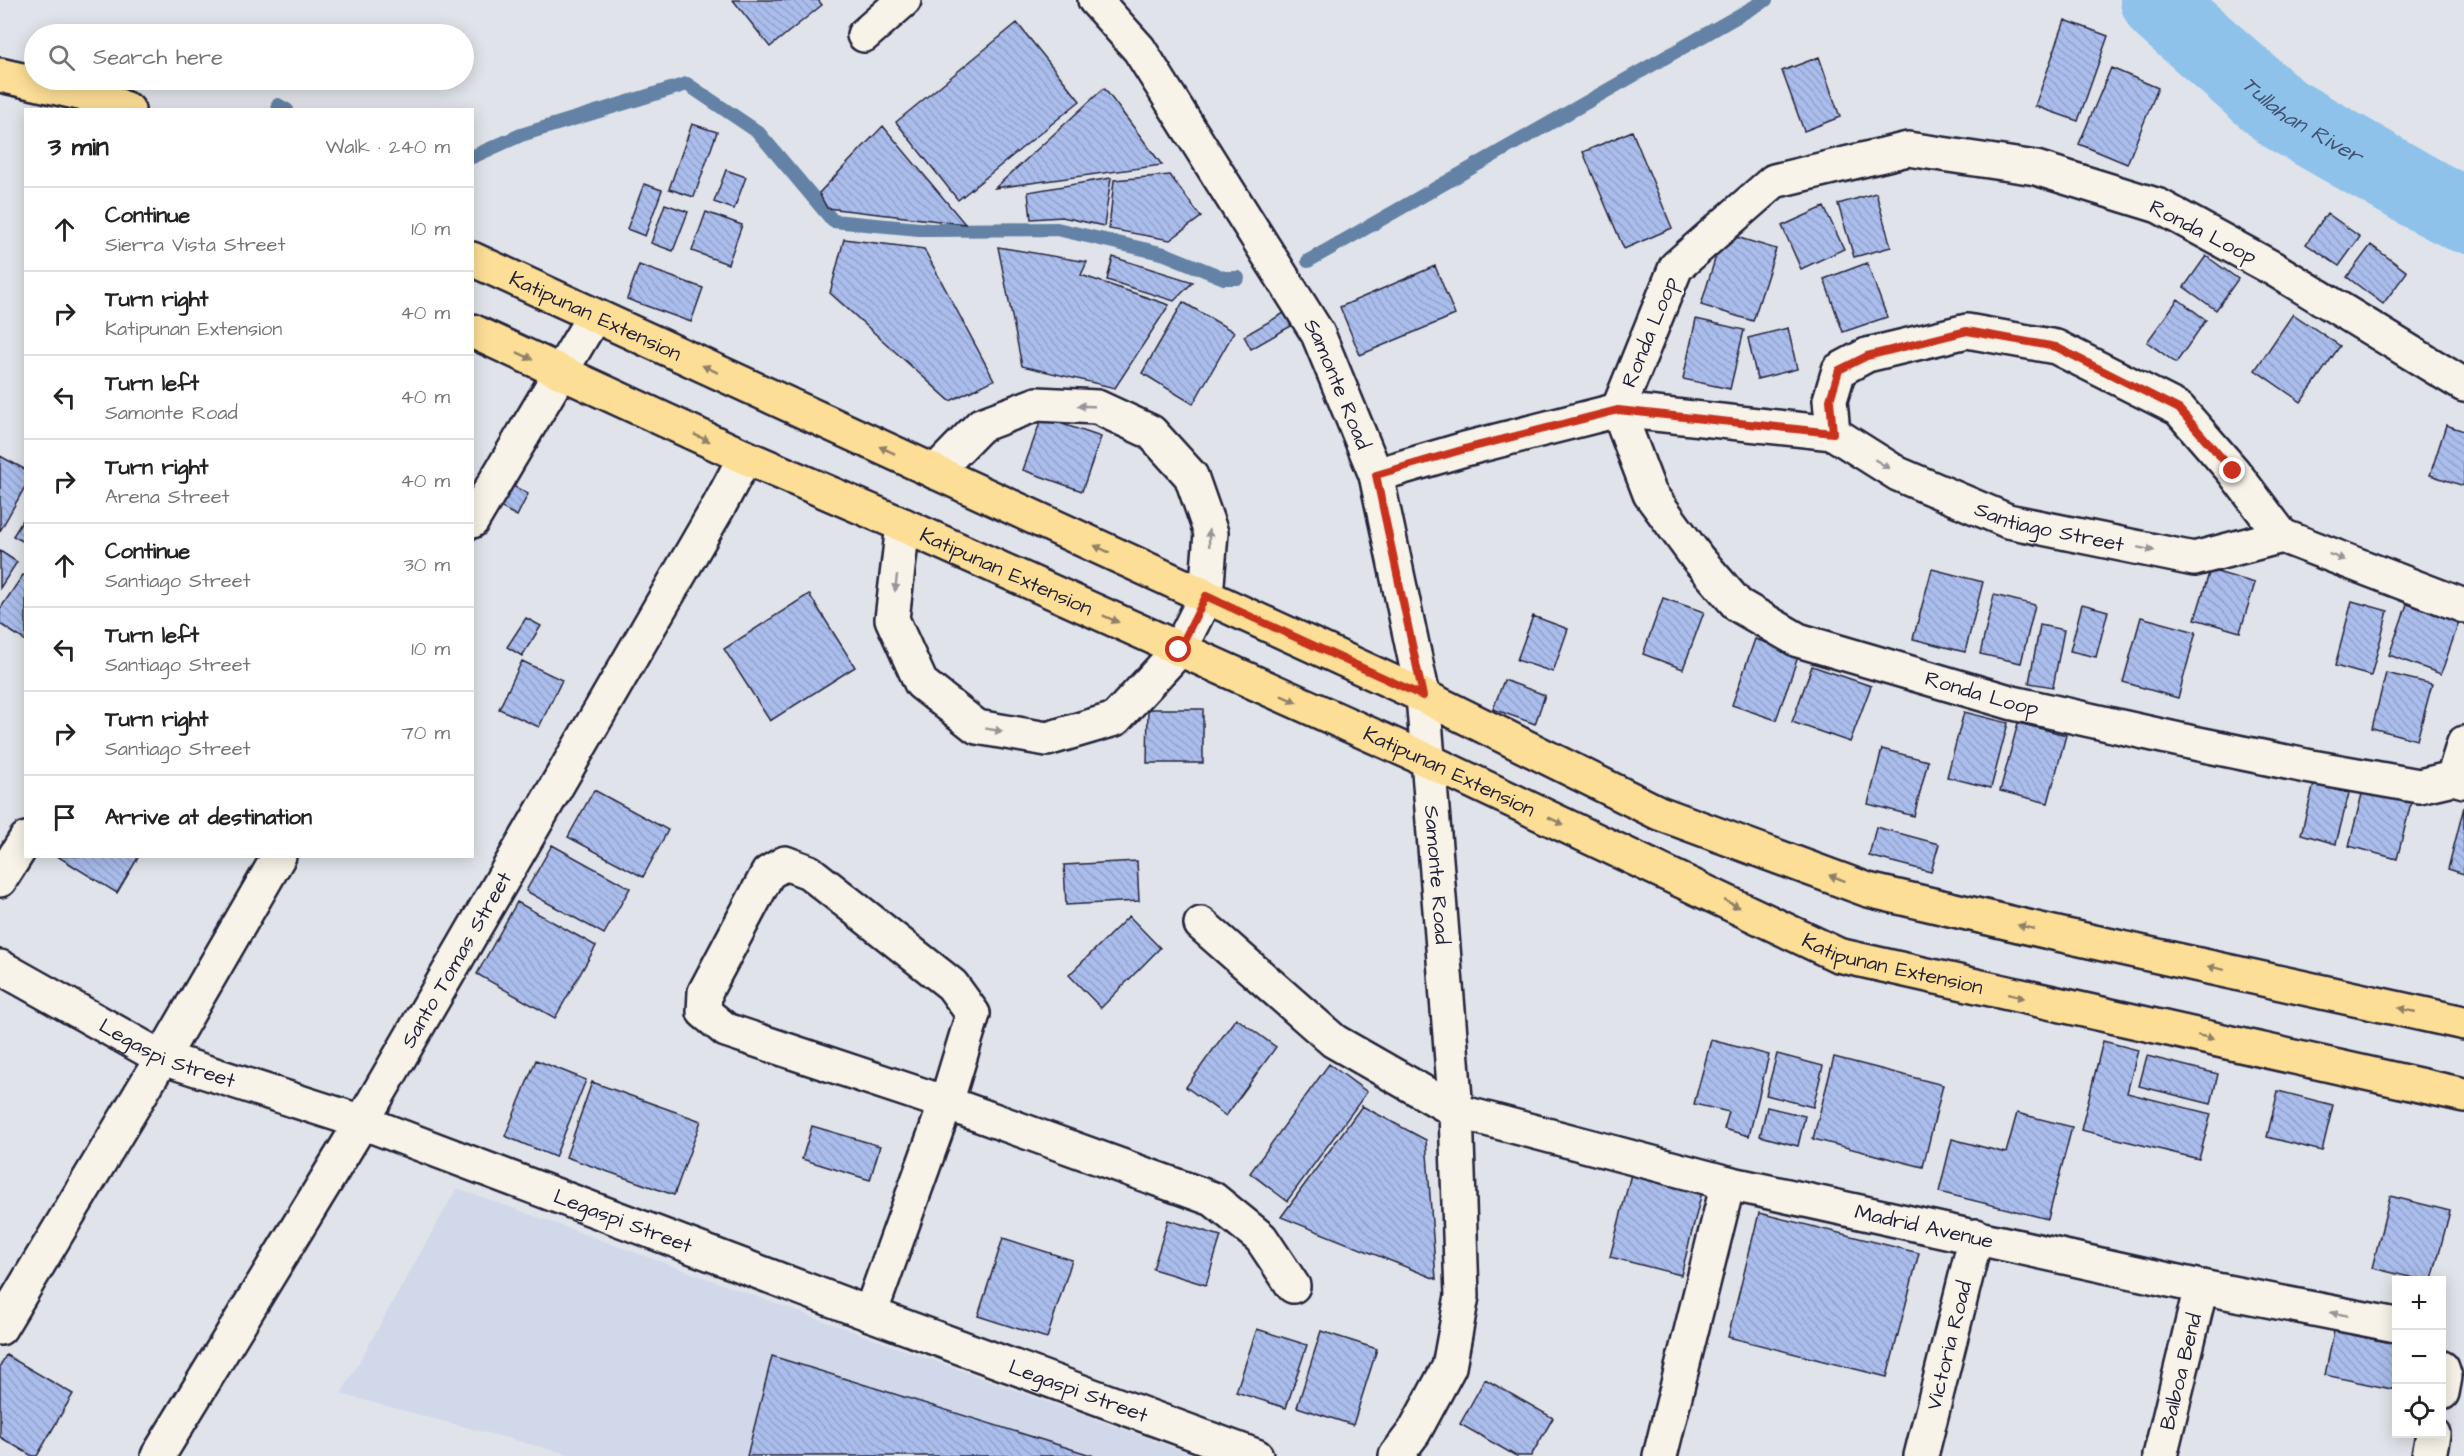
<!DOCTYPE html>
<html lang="en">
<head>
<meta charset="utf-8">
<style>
  body { margin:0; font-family:"Architects Daughter",sans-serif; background:#f2f2f2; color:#222 }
  .controls { position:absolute; right:18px; bottom:18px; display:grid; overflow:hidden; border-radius:0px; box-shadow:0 3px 15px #0003 }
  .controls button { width:54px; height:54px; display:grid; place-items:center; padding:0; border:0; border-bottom:2px solid #e0e0e0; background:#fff; color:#222; font:30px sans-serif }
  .stop { position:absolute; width:18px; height:18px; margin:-14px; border:4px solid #c8321e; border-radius:50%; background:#fff }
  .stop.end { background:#c8321e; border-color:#fff; box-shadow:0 2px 6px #0008 }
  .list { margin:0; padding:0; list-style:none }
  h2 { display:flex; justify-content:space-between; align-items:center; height:78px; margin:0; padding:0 24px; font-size:26px }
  h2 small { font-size:20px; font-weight:400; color:#767676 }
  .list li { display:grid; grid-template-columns:39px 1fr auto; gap:18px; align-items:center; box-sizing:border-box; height:84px; padding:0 24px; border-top:2px solid #e0e0e0 }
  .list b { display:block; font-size:22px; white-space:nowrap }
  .list p { margin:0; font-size:20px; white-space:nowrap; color:#767676 }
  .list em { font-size:20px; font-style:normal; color:#767676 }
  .icon { flex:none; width:33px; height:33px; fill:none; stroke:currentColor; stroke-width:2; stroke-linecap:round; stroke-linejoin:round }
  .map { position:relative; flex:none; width:2464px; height:1456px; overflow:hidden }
  .search { position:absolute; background:#fff; box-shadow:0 3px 15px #0003; left:24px; top:24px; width:450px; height:66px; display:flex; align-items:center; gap:15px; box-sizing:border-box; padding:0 21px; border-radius:33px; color:#767676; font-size:22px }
  .panel { position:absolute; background:#fff; box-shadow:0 3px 15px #0003; left:24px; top:108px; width:450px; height:750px; border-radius:0px }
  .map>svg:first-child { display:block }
  .built { fill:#d0d8ea }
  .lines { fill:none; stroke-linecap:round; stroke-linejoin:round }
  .stream { stroke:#6382a5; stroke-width:14 }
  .river { stroke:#8ec2eb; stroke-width:76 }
  .building { fill:url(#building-back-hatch); stroke:#22223b; stroke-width:1.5 }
  .minor-casing { stroke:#22223b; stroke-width:38 }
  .major-casing { stroke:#22223b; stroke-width:38 }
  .minor { stroke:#f7f3e8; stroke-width:33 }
  .major { stroke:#fcde96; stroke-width:33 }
  .oneway { fill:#8f8068 }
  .oneway2 { fill:#97959a }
  .route { stroke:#c8321e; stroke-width:8 }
  .labels { text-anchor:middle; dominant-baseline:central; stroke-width:5; stroke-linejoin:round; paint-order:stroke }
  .street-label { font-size:21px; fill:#22223b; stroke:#f7f3e8 }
  .water-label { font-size:22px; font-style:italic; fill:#425270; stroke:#f7f3e8 }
</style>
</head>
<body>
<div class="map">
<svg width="2464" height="1456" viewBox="0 0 2464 1456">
  <defs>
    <pattern id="building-back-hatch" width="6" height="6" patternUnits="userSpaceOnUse" patternTransform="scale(1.5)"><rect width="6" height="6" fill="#aabdec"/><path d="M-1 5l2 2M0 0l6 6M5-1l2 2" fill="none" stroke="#92a2cb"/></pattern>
  </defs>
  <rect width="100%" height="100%" fill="#e0e3e9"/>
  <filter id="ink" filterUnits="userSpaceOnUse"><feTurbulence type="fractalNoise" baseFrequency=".0167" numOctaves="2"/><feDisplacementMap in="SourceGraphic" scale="12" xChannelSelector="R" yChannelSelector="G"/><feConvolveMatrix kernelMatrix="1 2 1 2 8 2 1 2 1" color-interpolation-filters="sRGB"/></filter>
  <g filter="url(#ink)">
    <path class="built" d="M457,1188L1197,1456H575L341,1394Z"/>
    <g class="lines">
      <path class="stream" d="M278,105L287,110
        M472,157L521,135L687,84L758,132L833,221L930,230L1057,229L1165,254L1224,278H1238
        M1308,261L1766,0"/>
      <path class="river" id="s1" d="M2158,0L2162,8L2282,113L2427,196L2464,215"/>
    </g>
    <path class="building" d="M733,0H818L822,5L770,47Z
      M2065,20L2108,36L2078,121L2035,106Z
      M1017,23L1080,101L958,200L896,122Z
      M311,33H360V34H311Z
      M1819,57L1840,117L1804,131L1782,71Z
      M2111,68L2158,88L2127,164L2079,144Z
      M312,80H360V83H312Z
      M1104,88L1162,165L995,188Z
      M692,124L717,132L694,197L669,189Z
      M883,126L965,224L827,208L819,193Z
      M1632,131L1672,228L1624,249L1583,152Z
      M726,170L746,177L734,209L714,202Z
      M1170,175L1201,217L1170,240L1109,229L1114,180Z
      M1111,178L1104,226L1062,217L1031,219L1028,192Z
      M644,184L662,190L645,236L627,229Z
      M1876,193L1891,247L1854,257L1838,204Z
      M665,204L688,212L673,251L651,243Z
      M1824,207L1844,249L1801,269L1782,226Z
      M706,212L742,225L728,264L692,251Z
      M2327,213L2360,237L2339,266L2306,244Z
      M1723,233L1776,249L1753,321L1701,305Z
      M844,239L924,249L994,380L950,401L830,293Z
      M2371,245L2407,272L2383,304L2347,277Z
      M998,247L1087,262L1081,275L1169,305L1115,388L1022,366Z
      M2206,256L2238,279L2216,310L2184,287Z
      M1113,257L1193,282L1174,301L1107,280Z
      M1867,263L1887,317L1843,332L1824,279Z
      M639,265L703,288L691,322L627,299Z
      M1435,266L1455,315L1360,355L1340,307Z
      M2178,299L2206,320L2176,363L2147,342Z
      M1183,302L1234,332L1193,404L1142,373Z
      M1284,313L1291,326L1251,349L1244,336Z
      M2293,314L2340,346L2301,402L2255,370Z
      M1696,319L1744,330L1730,389L1683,379Z
      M1788,328L1797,369L1757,379L1748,338Z
      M1042,417L1101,437L1082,491L1023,470Z
      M2446,425L2464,431V486L2430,475Z
      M0,456L26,470V485L0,531Z
      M508,483L528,494L517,516L496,505Z
      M26,515V543L13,536Z
      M0,551L17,562L0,588Z
      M1932,569L1983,582L1965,652L1913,639Z
      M2210,570L2255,583L2240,632L2195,619Z
      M23,575L26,576V641L0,624V609Z
      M809,594L855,667L770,721L724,649Z
      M1994,595L2035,605L2021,663L1980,654Z
      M1663,598L1704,612L1683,669L1643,654Z
      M2352,601L2388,611L2371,676L2335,666Z
      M2082,604L2108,611L2096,657L2070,651Z
      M2407,604L2459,622L2441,674L2389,655Z
      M1533,616L1568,629L1553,672L1517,660Z
      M2141,617L2196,632L2178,698L2123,682Z
      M526,618L541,626L522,656L507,647Z
      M2040,625L2064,630L2053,687L2029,683Z
      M1755,639L1799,654L1776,720L1732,705Z
      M522,661L562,680L539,727L499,709Z
      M1812,666L1871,686L1850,742L1792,722Z
      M2386,673L2432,684L2417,740L2372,728Z
      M1504,680L1545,695L1535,724L1493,709Z
      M1148,709H1203V763H1147Z
      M1964,712L2008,723L1991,788L1947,777Z
      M2018,723L2066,735L2048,803L2000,791Z
      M1882,749L1928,761L1914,816L1868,804Z
      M2314,784L2349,793L2336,844L2301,834Z
      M2364,786L2412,799L2397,859L2349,846Z
      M594,790L668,830L643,877L568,837Z
      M2464,807V874L2448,869Z
      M1876,827L1939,844L1931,872L1869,856Z
      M552,845L630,888L604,934L526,891Z
      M57,856H139L117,893Z
      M1137,861L1139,901L1066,905L1064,865Z
      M517,902L596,946L555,1018L477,974Z
      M1129,916L1160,948L1101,1008L1069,975Z
      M1236,1018L1276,1047L1226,1116L1186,1087Z
      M1711,1040L1769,1055L1749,1136L1724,1129L1729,1112L1694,1104Z
      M2103,1041L2138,1050L2127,1093L2211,1114L2199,1159L2081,1130Z
      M1777,1054L1823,1066L1813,1107L1766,1095Z
      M2147,1056L2218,1074L2211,1104L2139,1086Z
      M1834,1057L1943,1085L1923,1167L1813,1139Z
      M536,1060L586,1080L555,1157L505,1136Z
      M1329,1064L1367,1092L1287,1201L1250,1173Z
      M592,1082L701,1121L674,1195L566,1157Z
      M2278,1091L2333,1105L2322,1151L2267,1137Z
      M1362,1106L1426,1140L1436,1279L1281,1217Z
      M1767,1107L1805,1116L1798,1146L1760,1136Z
      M2017,1113L2072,1127L2048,1219L1939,1192L1952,1139L2006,1153Z
      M812,1126L880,1146L870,1180L802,1159Z
      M1631,1174L1702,1192L1681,1275L1610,1257Z
      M2390,1196L2450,1211L2432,1280H2422L2372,1268Z
      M1759,1213L1919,1253L1887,1377L1728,1337Z
      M1168,1220L1221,1236L1206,1285L1153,1269Z
      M1003,1238L1072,1260L1047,1338L978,1316Z
      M1257,1329L1307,1345L1286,1408L1236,1392Z
      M1321,1331L1377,1349L1353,1425L1297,1407Z
      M2334,1331L2396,1344V1390L2325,1375Z
      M6,1355L73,1394L37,1456H32L0,1437V1366Z
      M772,1356L1094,1456H747Z
      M1485,1379L1553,1418L1531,1456H1516L1460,1424Z"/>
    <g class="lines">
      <g class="minor-casing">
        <g id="minor">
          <path id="s2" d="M1095,0L1139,49L1318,334L1376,475L1423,696L1456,1111L1462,1296L1449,1367L1414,1432L1396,1456"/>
          <path d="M864,35L904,0"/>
          <path id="s3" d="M2464,385L2274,269L2159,206L2036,168L1908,149L1774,181L1676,267L1618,410L1650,494L1698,559L1738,605L1798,640L2013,703L2189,742L2306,766L2419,786L2453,778L2464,781"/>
          <path d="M1833,433L1830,400L1839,370L1867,355L1967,331L2056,347L2179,409L2233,471L2282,536L2464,606"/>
          <path id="s4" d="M1376,475L1465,449L1618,410L1833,433L1898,474L2008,521L2194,559L2282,536"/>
          <path d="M472,521L594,316"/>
          <path d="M903,525L892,619L921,683L977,727L1047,739L1115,719L1179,650L1206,596L1211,533L1191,476L1151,432L1097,407L1037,404L981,425L935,472"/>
          <path d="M2453,778L2464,743"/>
          <path d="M0,880L26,839"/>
          <path id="s5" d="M1201,924L1334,1041L1456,1111L1728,1183L2201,1287L2396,1325"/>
          <path id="s6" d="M0,967L162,1058L362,1122L870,1314L1256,1456"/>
          <path d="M870,1314L946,1103L973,1014L952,985L809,872L785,863L768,873L705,992L704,1012L726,1030L946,1103L1213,1199L1261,1238L1293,1286"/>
          <path d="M0,1328L162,1058L279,856"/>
          <path d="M2442,1368L2445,1377L2442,1393"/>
          <path id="s7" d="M158,1456L362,1122L720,504L745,457"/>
          <path d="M1660,1456L1728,1183"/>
          <path id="s8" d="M1921,1456L1976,1236"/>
          <path id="s9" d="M2160,1456L2201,1287"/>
          <path d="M2429,1456L2433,1434"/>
        </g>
      </g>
      <g class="major-casing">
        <g id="major">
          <path d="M0,75L101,98L128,110"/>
          <path id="s10" d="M472,259L1423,696L1659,813L1868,890L2062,935L2464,1023"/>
          <path id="s11" d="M472,331L745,457L903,525L1427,760L1838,955L2464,1095"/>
        </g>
      </g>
      <use href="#minor" class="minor"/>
      <use href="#major" class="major"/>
    </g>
    <defs><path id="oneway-solid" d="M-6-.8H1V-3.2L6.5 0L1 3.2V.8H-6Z" transform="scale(1.5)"/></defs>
    <g class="oneway">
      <use href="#oneway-solid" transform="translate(525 356) rotate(26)"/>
      <use href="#oneway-solid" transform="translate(710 369) rotate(-155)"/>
      <use href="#oneway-solid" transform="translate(702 438) rotate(24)"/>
      <use href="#oneway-solid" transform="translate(887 450) rotate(-155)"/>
      <use href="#oneway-solid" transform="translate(1102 549) rotate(-155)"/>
      <use href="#oneway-solid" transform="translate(1111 619) rotate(24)"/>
      <use href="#oneway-solid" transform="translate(1289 699) rotate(24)"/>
      <use href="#oneway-solid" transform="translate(1556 821) rotate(25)"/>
      <use href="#oneway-solid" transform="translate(1837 878) rotate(-160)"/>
      <use href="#oneway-solid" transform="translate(1732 904) rotate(26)"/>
      <use href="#oneway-solid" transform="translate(2026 927) rotate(-167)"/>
      <use href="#oneway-solid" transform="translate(2216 968) rotate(-168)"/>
      <use href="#oneway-solid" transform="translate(2016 996) rotate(13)"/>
      <use href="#oneway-solid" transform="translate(2407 1010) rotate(-167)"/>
      <use href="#oneway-solid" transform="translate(2206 1037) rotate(12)"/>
    </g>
    <g class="oneway2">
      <use href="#oneway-solid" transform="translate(1086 406) rotate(-178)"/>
      <use href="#oneway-solid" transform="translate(1882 464) rotate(32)"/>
      <use href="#oneway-solid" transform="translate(1209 538) rotate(-92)"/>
      <use href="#oneway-solid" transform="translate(2146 549) rotate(12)"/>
      <use href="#oneway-solid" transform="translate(2337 557) rotate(21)"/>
      <use href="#oneway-solid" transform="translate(896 583) rotate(97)"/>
      <use href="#oneway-solid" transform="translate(994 730) rotate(10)"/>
      <use href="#oneway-solid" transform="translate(2339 1314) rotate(-169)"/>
    </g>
  </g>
  <g class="lines" filter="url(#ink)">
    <path class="route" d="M1179,650L1206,596L1423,696L1376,475L1465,449L1618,410L1833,433L1830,400L1839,370L1867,356L1967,331L2056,347L2179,409L2233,471"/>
  </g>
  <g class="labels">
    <g class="street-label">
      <text transform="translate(2203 232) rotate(27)">Ronda Loop</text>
      <text stroke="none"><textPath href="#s10" startOffset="136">Katipunan Extension</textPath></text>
      <text transform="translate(1650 332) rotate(-68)">Ronda Loop</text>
      <text stroke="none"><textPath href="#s2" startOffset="456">Samonte Road</textPath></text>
      <text stroke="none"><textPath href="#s4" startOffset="705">Santiago Street</textPath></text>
      <text stroke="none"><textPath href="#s11" startOffset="586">Katipunan Extension</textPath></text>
      <text stroke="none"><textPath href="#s3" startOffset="1527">Ronda Loop</textPath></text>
      <text stroke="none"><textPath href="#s11" startOffset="1072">Katipunan Extension</textPath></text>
      <text stroke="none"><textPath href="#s2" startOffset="960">Samonte Road</textPath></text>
      <text stroke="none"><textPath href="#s7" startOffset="579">Santo Tomas Street</textPath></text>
      <text stroke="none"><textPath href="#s11" startOffset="1557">Katipunan Extension</textPath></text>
      <text stroke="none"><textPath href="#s6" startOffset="189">Legaspi Street</textPath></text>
      <text stroke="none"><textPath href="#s6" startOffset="675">Legaspi Street</textPath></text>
      <text stroke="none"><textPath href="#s5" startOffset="800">Madrid Avenue</textPath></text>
      <text stroke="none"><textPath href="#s8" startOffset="114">Victoria Road</textPath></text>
      <text stroke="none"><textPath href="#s9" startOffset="87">Balboa Bend</textPath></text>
      <text stroke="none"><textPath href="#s6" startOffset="1161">Legaspi Street</textPath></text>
    </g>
    <g class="water-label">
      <text stroke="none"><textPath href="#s1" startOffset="189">Tullahan River</textPath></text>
    </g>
  </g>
</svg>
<div class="controls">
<button>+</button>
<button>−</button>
<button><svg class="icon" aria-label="locate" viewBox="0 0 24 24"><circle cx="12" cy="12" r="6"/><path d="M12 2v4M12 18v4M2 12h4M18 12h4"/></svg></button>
</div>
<div class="stop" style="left:1179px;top:650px"></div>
<div class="stop end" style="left:2233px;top:471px"></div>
<div class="search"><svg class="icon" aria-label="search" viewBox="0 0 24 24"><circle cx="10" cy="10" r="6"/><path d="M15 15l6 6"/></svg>Search here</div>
<section class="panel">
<h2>3 min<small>Walk · 240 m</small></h2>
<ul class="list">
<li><svg class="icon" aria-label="ahead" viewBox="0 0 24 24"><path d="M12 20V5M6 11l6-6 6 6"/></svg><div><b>Continue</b><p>Sierra Vista Street</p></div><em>10 m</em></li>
<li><svg class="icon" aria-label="right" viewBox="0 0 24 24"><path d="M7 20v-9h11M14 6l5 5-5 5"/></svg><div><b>Turn right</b><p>Katipunan Extension</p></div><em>40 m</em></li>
<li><svg class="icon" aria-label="left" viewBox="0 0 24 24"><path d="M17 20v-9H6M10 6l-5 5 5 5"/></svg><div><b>Turn left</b><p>Samonte Road</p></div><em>40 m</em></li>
<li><svg class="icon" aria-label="right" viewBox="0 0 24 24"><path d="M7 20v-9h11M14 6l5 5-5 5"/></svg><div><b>Turn right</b><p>Arena Street</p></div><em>40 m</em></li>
<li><svg class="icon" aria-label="ahead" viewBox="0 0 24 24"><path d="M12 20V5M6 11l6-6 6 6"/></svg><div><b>Continue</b><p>Santiago Street</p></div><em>30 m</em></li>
<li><svg class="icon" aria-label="left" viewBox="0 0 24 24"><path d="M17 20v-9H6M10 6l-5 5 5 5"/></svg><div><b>Turn left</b><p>Santiago Street</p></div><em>10 m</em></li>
<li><svg class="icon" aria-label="right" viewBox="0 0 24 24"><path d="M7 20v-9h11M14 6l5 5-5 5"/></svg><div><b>Turn right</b><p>Santiago Street</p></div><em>70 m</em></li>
<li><svg class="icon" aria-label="arrive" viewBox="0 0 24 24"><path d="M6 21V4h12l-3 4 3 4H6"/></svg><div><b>Arrive at destination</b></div></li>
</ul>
</section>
</div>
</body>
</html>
